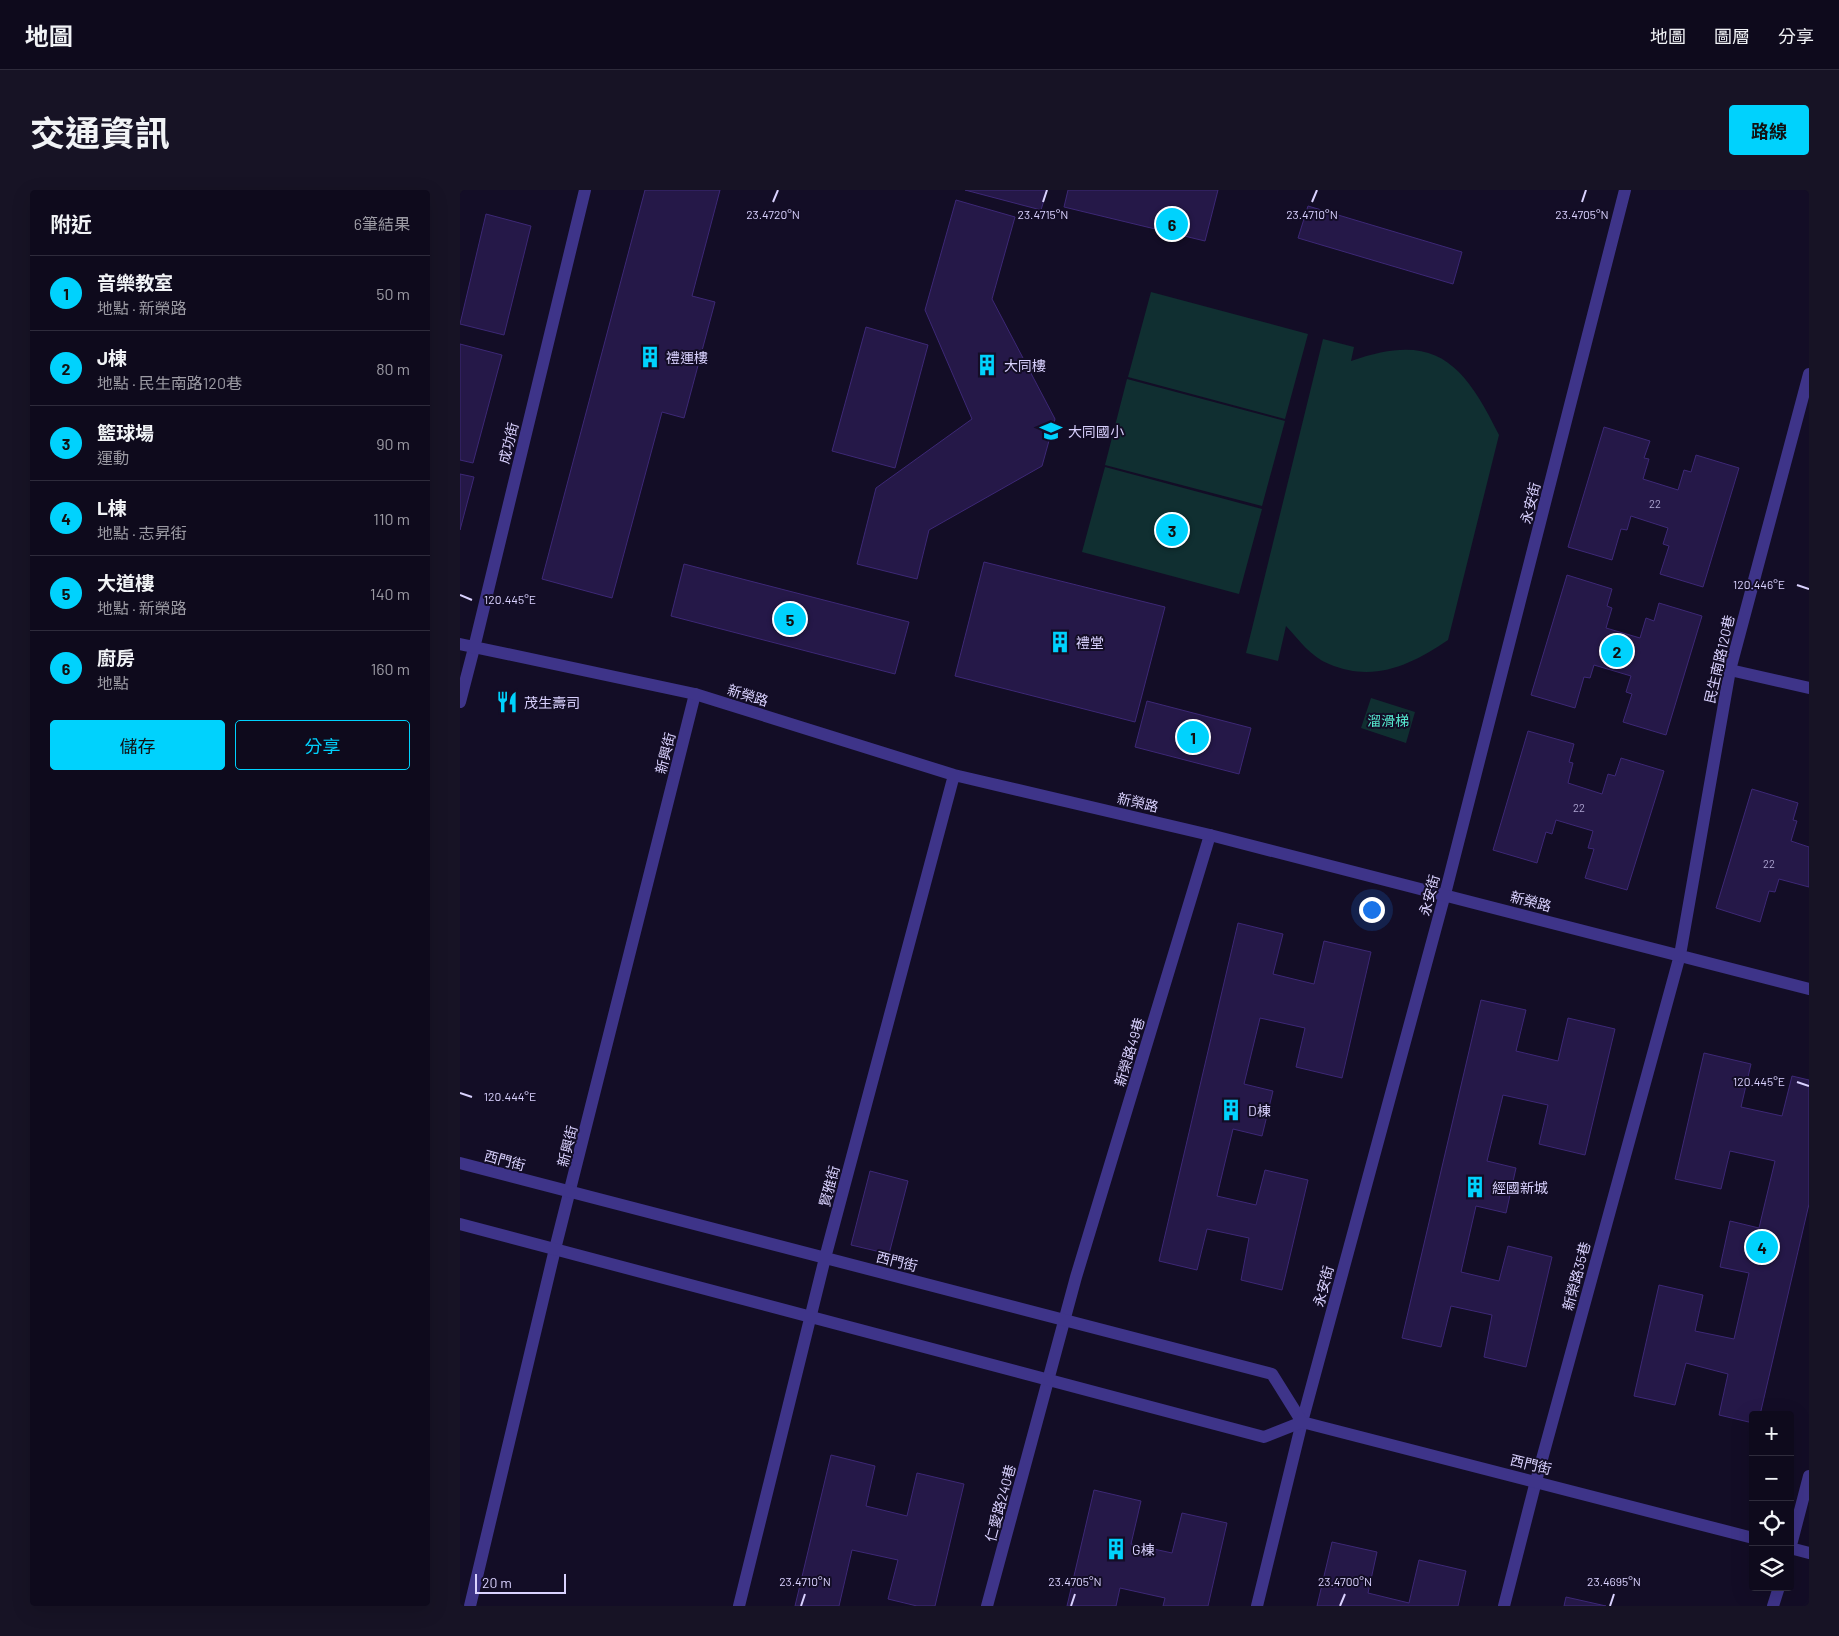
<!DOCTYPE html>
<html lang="zh-TW">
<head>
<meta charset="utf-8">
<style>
  body { margin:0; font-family:Barlow,"Noto Sans TC",sans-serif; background:#171325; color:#f1f3f6 }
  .controls { position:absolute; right:15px; bottom:15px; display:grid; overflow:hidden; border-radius:5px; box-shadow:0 5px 20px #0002 }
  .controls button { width:45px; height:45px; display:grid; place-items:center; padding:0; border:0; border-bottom:1px solid #2e2b3b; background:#0e0a1c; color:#f1f3f6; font:25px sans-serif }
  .scale { position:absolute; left:15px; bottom:12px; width:91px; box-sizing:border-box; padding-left:5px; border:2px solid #dad2ff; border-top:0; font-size:14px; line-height:18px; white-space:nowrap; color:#dad2ff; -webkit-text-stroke:4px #130d26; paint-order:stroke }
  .you { position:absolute; left:911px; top:719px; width:18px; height:18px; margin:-12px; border:4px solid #fff; border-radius:50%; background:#1a73e8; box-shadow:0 0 0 8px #1a73e833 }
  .badge { display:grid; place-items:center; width:32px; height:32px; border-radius:50%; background:#00d2fd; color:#111; font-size:16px; font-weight:700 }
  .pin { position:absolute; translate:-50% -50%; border:2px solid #fff; box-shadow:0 1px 5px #0006 }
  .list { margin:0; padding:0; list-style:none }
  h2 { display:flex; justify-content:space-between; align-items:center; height:65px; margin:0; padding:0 20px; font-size:21px }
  h2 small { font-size:16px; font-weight:400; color:#9b9aa3 }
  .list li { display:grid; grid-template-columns:32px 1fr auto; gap:15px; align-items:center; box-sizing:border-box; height:75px; padding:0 20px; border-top:1px solid #2e2b3b }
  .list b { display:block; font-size:19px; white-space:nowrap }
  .list p { margin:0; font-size:16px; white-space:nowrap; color:#9b9aa3 }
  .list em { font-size:16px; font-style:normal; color:#9b9aa3 }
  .actions { display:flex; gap:10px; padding:15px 20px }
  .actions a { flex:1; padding:11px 0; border:1px solid #00d2fd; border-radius:5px; text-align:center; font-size:18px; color:#00d2fd }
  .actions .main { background:#00d2fd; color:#111 }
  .icon { flex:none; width:28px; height:28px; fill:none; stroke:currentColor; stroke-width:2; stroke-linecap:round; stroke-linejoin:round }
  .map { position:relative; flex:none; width:1349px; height:1416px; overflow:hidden; border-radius:5px }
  header { display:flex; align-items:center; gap:30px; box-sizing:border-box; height:70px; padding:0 25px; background:#0e0a1c; border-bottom:1px solid #2e2b3b }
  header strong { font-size:24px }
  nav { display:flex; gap:28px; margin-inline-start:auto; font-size:18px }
  .intro { display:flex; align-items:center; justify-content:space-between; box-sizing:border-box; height:120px; padding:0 30px }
  h1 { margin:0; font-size:35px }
  .button { padding:12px 22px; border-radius:5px; background:#00d2fd; color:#111; font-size:18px; font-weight:700 }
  main { display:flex; gap:30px; padding:0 30px }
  aside { flex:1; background:#0e0a1c; border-radius:5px; box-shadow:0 5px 20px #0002 }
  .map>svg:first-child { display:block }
  .green { fill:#102f31 }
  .building { fill:#251848; stroke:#3d2876 }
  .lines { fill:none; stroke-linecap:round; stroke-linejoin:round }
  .lane { stroke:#3e3489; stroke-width:12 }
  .street { stroke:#3e3489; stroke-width:12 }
  .ticks { fill:none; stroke:#dad2ff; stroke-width:2 }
  .labels { text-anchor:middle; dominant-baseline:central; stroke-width:4; stroke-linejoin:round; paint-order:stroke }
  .number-label { font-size:11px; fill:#ada4d1 }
  .poi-label { font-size:14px; fill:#dad2ff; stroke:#130d26; text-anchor:start }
  .street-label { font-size:14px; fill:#dad2ff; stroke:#130d26 }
  .park-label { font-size:14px; fill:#55e8ce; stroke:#130d26 }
  .ticks-label { font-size:12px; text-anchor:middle; fill:#dad2ff; stroke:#130d26; stroke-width:4; stroke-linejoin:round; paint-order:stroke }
</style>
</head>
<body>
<header>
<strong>地圖</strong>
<nav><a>地圖</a><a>圖層</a><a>分享</a></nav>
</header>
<div class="intro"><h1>交通資訊</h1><a class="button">路線</a></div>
<main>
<aside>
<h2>附近<small>6筆結果</small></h2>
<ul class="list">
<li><span class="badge">1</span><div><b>音樂教室</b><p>地點 · 新榮路</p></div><em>50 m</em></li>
<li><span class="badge">2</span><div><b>J棟</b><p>地點 · 民生南路120巷</p></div><em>80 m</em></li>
<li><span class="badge">3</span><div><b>籃球場</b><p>運動</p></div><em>90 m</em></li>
<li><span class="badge">4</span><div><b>L棟</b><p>地點 · 志昇街</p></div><em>110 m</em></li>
<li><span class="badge">5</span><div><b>大道樓</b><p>地點 · 新榮路</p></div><em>140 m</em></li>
<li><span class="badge">6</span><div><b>廚房</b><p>地點</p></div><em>160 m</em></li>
</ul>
<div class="actions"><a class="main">儲存</a><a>分享</a></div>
</aside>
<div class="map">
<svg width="1349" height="1416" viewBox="0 0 1349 1416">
  <rect width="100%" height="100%" fill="#130d26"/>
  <path class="green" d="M691,102L848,144L825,229L668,187Z
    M863,149L894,157L891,171C975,141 1003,172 1039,245L988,450C951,475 914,493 869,474C851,467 839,450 826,436L818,471L786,463Z
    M667,189L825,231L802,316L645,275Z
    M645,277L802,319L779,404L622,362Z
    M911,508L955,522L946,553L901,538Z"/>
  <path class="building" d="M185,0H260L232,106L255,112L224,228L202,222L152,408L82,389Z
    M505,0H587L581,20Z
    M608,0H758L745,51L604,17Z
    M496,10L555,27L532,109L595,229L582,276L469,340L457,389L397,374L416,298L512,229L465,120Z
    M848,16L1002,62L993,94L838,48Z
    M26,24L71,36L44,145L0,134Z
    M406,137L468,155L435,278L372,261Z
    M0,154L42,165L13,273L0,270Z
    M1144,237L1190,251L1184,268L1189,269L1183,289L1218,300L1224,280L1231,282L1236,265L1279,278L1243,397L1200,384L1209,356L1203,354L1208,338L1171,326L1167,340L1161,339L1152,370L1108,357Z
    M0,284L14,287L0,340Z
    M524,372L705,417L675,532L495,486Z
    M224,374L449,432L435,484L211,426Z
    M1107,385L1152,399L1147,416L1152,418L1146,438L1180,448L1186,428L1194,431L1199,413L1242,426L1206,545L1163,532L1172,504L1166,502L1171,486L1134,475L1130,488L1124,487L1115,518L1071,505Z
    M687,511L791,538L779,584L675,557Z
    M1068,541L1114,554L1109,572L1113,573L1108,593L1142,604L1148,584L1155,586L1161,568L1204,581L1167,700L1125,688L1134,659L1128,658L1133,641L1096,630L1092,644L1086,642L1077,673L1033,660Z
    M1292,599L1338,613L1333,630L1337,631L1331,651L1349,657V697L1319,689L1315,702L1309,701L1300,732L1256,718Z
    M778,733L823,744L813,784L854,794L864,751L911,762L882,888L836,877L845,838L800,828L784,894L813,901L802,946L773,939L757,1006L796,1015L805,980L848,990L822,1100L781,1090L789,1048L747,1039L737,1080L699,1071Z
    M1021,810L1066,820L1056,861L1098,871L1108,828L1155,839L1125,965L1079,954L1088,915L1043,905L1027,971L1056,978L1046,1023L1016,1016L1001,1082L1039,1091L1048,1056L1092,1067L1066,1177L1024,1167L1032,1125L991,1116L981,1157L942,1148Z
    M1244,863L1291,874L1281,917L1322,926L1332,886L1349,890V1014L1300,1225H1293V1233L1259,1225L1268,1184L1226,1173L1215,1215L1174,1206L1199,1095L1243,1105L1235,1141L1274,1149L1289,1083L1260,1077L1270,1031L1299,1038L1315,971L1270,961L1261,999L1215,989Z
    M410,981L448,991L429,1064L391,1055Z
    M371,1265L415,1276L406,1316L447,1326L457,1283L504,1294L475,1416H457L428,1409L438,1370L392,1360L379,1416H335Z
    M634,1300L681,1311L671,1354L712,1363L722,1323L767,1333L748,1416H703L705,1408L660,1398L656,1416H607Z
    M872,1352L917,1362L908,1403L949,1413L959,1370L1006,1381L998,1416H857Z
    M1106,1407L1146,1416H1104Z"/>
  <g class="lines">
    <path class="lane" d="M1270,480L1349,498
      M0,512L14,458
      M10,1416L95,1059L235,504
      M527,1416L616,1087L750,645
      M797,1416L842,1232L985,704L1165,0
      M1044,1416L1076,1291L1220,765"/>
    <path class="street" d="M0,454L235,504L494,585L750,645L1349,799
      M14,458L125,0
      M1220,765L1270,480L1349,184
      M0,973L812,1184L842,1232
      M0,1034L804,1247L842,1232L1293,1348
      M1330,1358L1349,1363
      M1330,1359L1349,1286
      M279,1416L365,1068L494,585
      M1313,1416L1319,1397"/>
  </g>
  <path class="ticks" d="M313,12L318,0M583,12L587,0M852,12L857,0M1122,12L1126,0M1337,395L1349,399M0,405L12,410M1337,892L1349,896M0,903L12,907M341,1416L345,1404M611,1416L615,1404M880,1416L885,1404M1150,1416L1154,1404"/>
  <defs>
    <g id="building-bare" transform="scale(1.725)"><path d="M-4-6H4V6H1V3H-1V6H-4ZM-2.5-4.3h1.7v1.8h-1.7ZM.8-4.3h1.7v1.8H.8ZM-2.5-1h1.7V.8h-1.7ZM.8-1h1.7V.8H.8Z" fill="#00d2fd" stroke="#130d26" stroke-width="2.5" paint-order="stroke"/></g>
    <g id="school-bare" transform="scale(1.725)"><path d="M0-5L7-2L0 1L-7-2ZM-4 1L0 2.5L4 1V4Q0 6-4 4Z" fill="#00d2fd" stroke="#130d26" stroke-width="2.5" paint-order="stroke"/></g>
    <g id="restaurant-bare" transform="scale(1.725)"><path d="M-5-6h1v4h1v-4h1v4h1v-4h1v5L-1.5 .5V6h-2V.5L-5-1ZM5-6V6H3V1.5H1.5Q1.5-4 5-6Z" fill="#00d2fd" stroke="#130d26" stroke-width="2.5" paint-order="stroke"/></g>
  </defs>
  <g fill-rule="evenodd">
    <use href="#building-bare" x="190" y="167"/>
    <use href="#building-bare" x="527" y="175"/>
    <use href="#school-bare" x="591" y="241"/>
    <use href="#building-bare" x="600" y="452"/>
    <use href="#restaurant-bare" x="47" y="512"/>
    <use href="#building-bare" x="771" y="920"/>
    <use href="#building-bare" x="1015" y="997"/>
    <use href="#building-bare" x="656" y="1359"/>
  </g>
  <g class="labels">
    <g class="number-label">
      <text x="1195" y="313">22</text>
      <text x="1119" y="617">22</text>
      <text x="1309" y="673">22</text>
    </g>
    <g class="poi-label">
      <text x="206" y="167">禮運樓</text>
      <text x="544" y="175">大同樓</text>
      <text x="608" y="241">大同國小</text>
      <text x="616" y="452">禮堂</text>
      <text x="64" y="512">茂生壽司</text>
      <text x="788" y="920">D棟</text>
      <text x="1032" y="997">經國新城</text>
      <text x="672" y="1359">G棟</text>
    </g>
    <g class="street-label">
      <text transform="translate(48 253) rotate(-76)">成功街</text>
      <text transform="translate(1070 313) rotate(-76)">永安街</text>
      <text transform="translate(1259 469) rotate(-77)">民生南路120巷</text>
      <text transform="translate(288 505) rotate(17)">新榮路</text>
      <text transform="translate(205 563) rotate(-76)">新興街</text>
      <text transform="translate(678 612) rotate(13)">新榮路</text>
      <text transform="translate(969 705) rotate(-75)">永安街</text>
      <text transform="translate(1071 711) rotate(15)">新榮路</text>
      <text transform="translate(669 862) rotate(-73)">新榮路49巷</text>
      <text transform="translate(107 956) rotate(-76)">新興街</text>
      <text transform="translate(45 970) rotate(15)">西門街</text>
      <text transform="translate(369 996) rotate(-75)">賢雅街</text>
      <text transform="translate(437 1071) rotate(14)">西門街</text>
      <text transform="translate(1116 1086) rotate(-75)">新榮路35巷</text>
      <text transform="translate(863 1096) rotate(-75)">永安街</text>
      <text transform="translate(1071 1274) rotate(14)">西門街</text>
      <text transform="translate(540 1313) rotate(-75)">仁愛路240巷</text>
    </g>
    <g class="park-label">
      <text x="928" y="530">溜滑梯</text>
    </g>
  </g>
  <g class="ticks-label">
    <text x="583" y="29">23.4715°N</text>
    <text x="852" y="29">23.4710°N</text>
    <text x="1122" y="29">23.4705°N</text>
    <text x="313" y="29">23.4720°N</text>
    <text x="1299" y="399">120.446°E</text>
    <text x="50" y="414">120.445°E</text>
    <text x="1299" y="896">120.445°E</text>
    <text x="50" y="911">120.444°E</text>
    <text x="345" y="1396">23.4710°N</text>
    <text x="615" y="1396">23.4705°N</text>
    <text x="885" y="1396">23.4700°N</text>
    <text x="1154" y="1396">23.4695°N</text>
  </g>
</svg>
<div class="controls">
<button>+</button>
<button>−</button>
<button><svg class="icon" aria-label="locate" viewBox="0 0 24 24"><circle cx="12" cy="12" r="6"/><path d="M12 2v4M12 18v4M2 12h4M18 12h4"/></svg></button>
<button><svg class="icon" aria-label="layers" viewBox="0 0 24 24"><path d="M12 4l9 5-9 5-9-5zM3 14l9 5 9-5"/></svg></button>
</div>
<div class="scale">20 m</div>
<div class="you"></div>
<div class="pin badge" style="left:733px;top:547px">1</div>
<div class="pin badge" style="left:1157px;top:461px">2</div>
<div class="pin badge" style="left:712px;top:340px">3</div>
<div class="pin badge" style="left:1302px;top:1057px">4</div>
<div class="pin badge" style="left:330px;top:429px">5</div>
<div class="pin badge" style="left:712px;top:34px">6</div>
</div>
</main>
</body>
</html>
